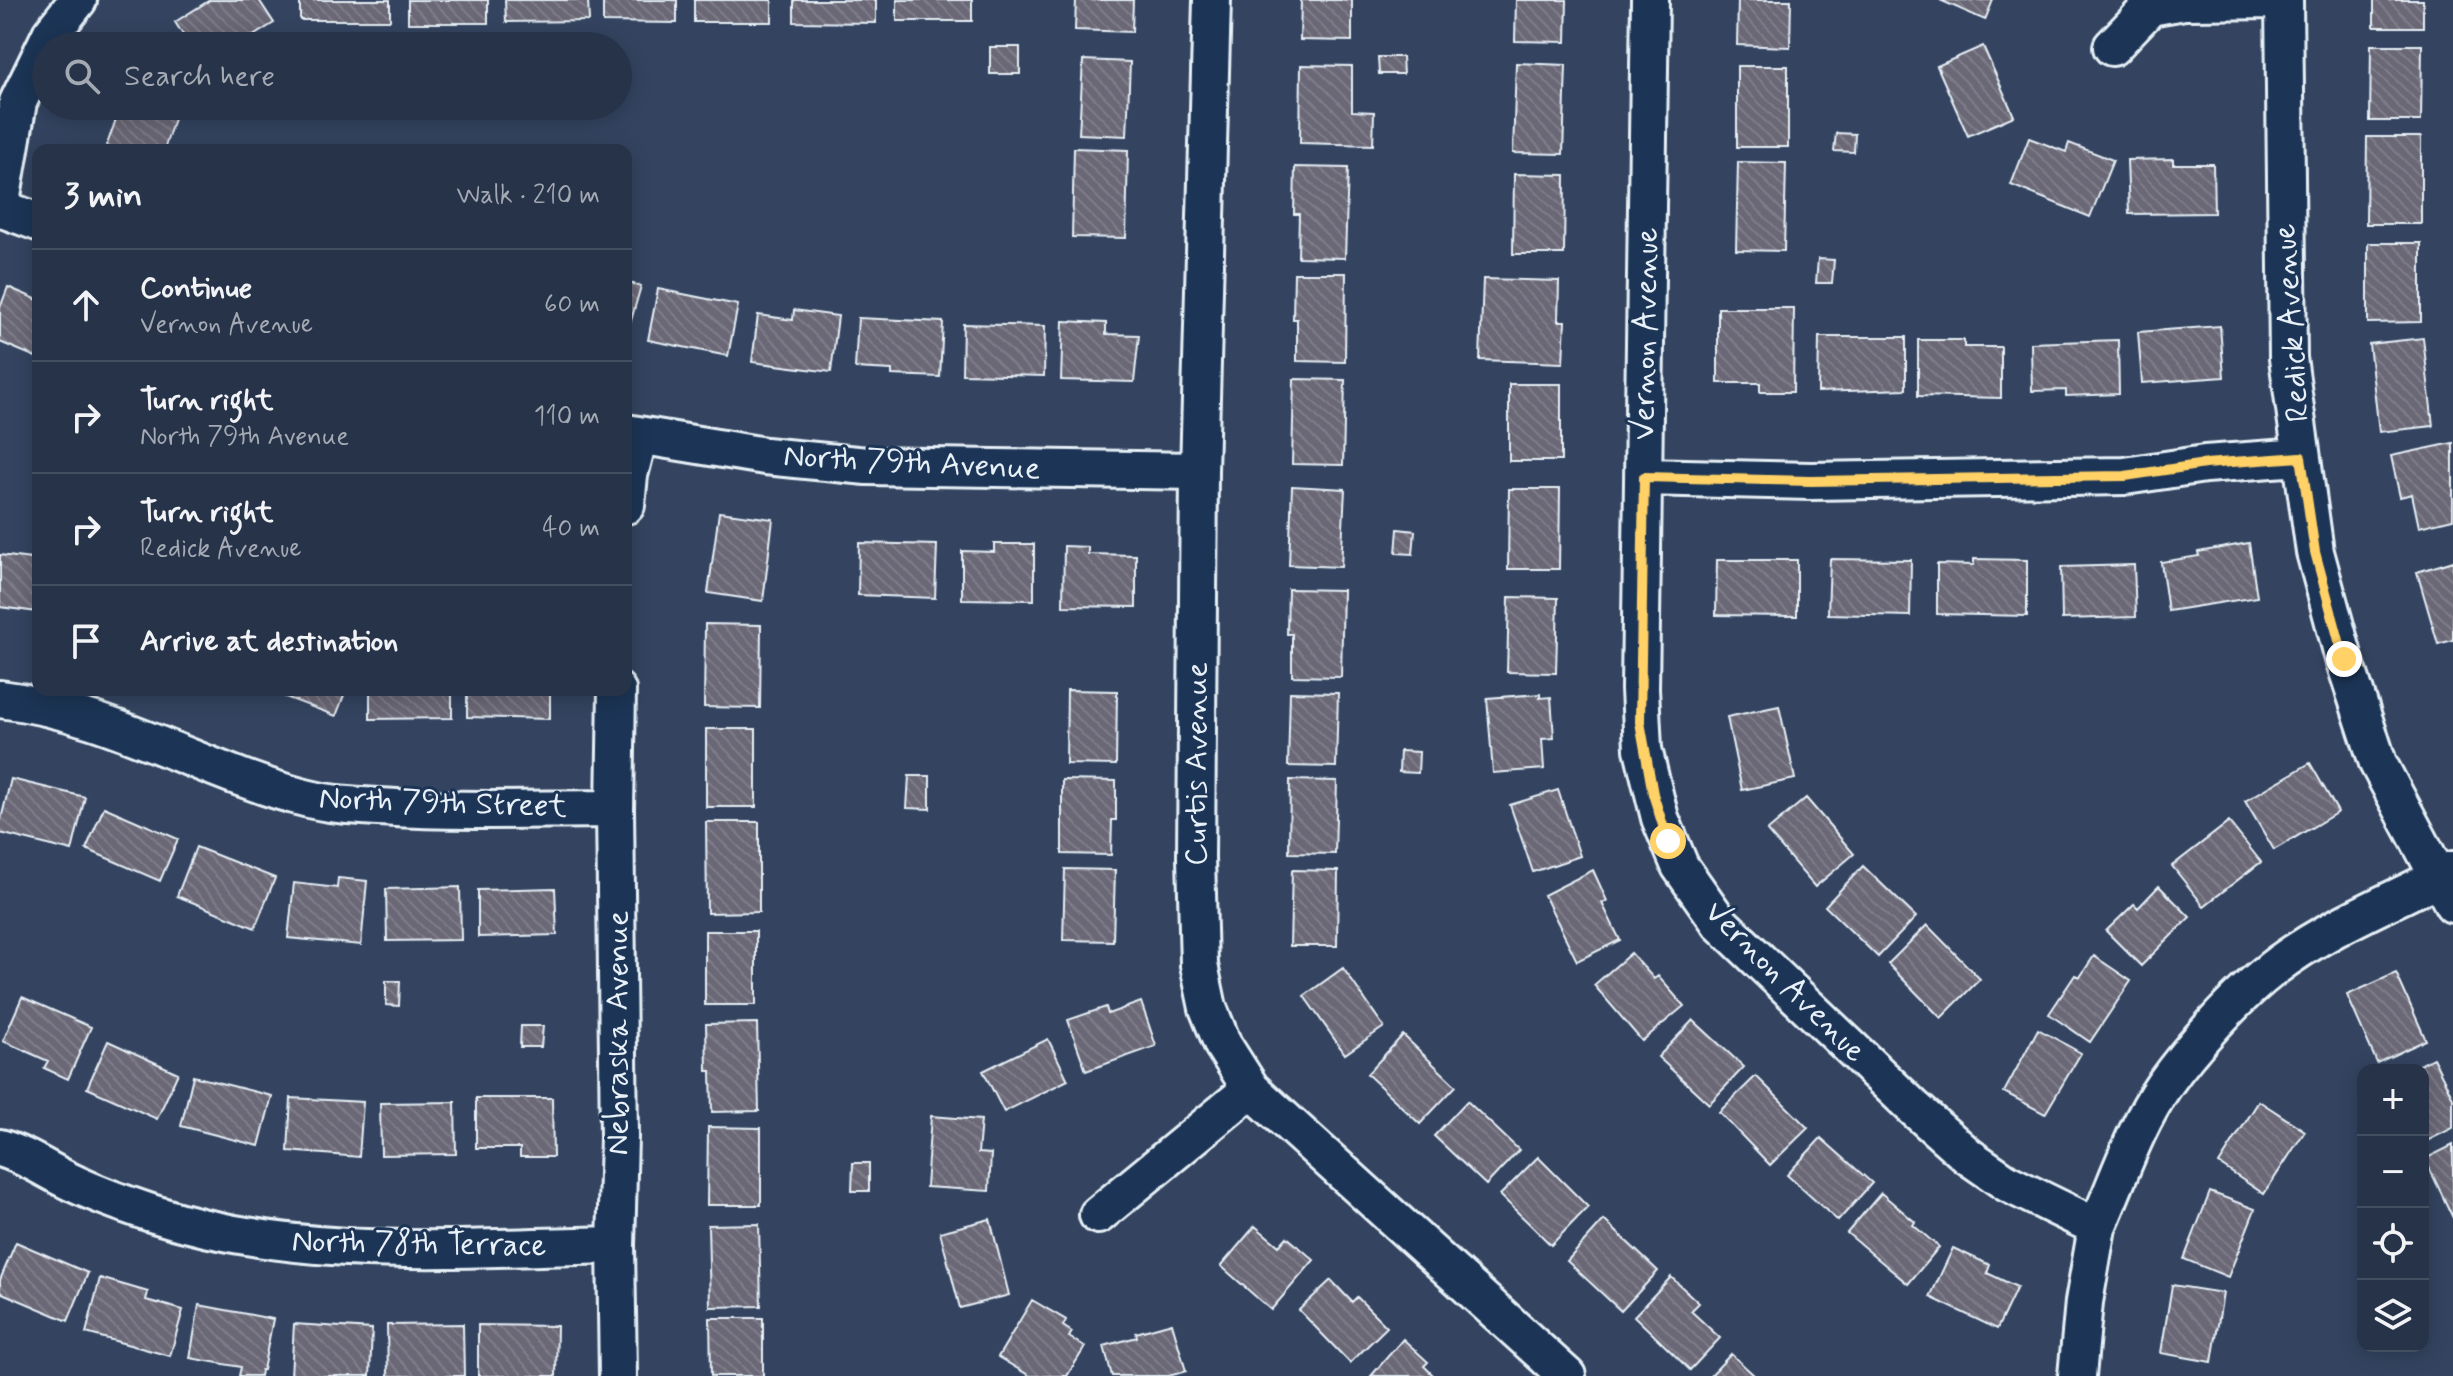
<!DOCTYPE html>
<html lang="en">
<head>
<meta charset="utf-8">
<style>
  body { margin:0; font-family:Mynerve,sans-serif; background:#333f52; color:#f1f3f6 }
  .controls { position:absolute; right:24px; bottom:24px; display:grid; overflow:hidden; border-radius:16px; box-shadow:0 4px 20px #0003 }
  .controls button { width:72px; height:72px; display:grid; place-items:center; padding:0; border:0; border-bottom:2px solid #434e60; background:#273348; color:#f1f3f6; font:40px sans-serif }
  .stop { position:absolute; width:24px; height:24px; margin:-18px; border:6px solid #ffd166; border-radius:50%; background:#fff }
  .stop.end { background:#ffd166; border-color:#fff; box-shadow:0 2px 8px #0008 }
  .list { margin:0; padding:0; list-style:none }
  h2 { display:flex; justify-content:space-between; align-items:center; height:104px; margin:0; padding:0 32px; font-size:34px }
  h2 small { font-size:26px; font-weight:400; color:#a4aab4 }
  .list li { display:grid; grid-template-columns:52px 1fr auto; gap:24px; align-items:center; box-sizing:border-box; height:112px; padding:0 32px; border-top:2px solid #434e60 }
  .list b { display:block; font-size:30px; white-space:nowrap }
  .list p { margin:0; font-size:26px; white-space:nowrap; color:#a4aab4 }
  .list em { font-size:26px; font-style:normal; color:#a4aab4 }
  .icon { flex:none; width:44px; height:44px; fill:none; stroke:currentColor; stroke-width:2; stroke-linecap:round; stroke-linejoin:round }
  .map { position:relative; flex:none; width:2453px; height:1376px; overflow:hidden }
  .search { position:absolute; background:#273348; box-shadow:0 4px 20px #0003; left:32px; top:32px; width:600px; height:88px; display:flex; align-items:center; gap:20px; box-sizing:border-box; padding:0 28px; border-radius:44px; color:#a4aab4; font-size:30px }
  .panel { position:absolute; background:#273348; box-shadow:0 4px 20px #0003; left:32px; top:144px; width:600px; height:552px; border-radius:16px }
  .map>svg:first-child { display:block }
  .building { fill:url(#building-back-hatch); stroke:#e8f1f8; stroke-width:2 }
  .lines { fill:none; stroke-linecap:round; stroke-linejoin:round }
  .minor-casing { stroke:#e8f1f8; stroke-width:42 }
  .minor { stroke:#1d3557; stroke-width:36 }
  .route { stroke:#ffd166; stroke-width:10 }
  .labels { text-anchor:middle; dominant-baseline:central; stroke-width:6; stroke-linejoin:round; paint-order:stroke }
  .street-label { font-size:32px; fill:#e8f1f8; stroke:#1d3557 }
</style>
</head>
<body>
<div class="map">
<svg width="2453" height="1376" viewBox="0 0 2453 1376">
  <defs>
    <pattern id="building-back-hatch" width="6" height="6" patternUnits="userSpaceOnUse" patternTransform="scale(2)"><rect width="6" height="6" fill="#6b6776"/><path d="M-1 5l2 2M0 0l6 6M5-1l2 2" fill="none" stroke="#807d8a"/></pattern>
  </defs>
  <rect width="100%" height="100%" fill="#344460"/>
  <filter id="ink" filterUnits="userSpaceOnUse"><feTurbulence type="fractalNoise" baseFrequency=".0125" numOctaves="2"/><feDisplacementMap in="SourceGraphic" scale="16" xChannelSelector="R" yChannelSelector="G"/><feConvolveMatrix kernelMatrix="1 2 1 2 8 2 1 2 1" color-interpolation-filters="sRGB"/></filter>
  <g filter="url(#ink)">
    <path class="building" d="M210,0H259L274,23L237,46H190L175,22Z
      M300,0H390V20H300Z
      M408,0H488V23H408Z
      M505,0H588L589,21L506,22Z
      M603,0H677V23L603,22Z
      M694,0H772V22H694Z
      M794,0H876V23L794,22Z
      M897,0H972V21H897Z
      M1076,0H1133L1132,32L1075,30Z
      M1301,0H1352V41L1300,40Z
      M1516,0H1567L1566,42L1515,41Z
      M1738,0H1791L1790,47L1737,45Z
      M1940,0H1993L1985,20Z
      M2374,0H2423V27H2374Z
      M2371,45H2422L2421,121H2370Z
      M1983,46L2014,116L1968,136L1937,66Z
      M990,47H1020V74H990Z
      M1378,57H1402L1403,74H1379Z
      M1083,60L1130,62L1127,136L1079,134Z
      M1516,63L1566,65L1563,154L1513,153Z
      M1301,65L1352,66V111L1374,112L1373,145L1300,143Z
      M1737,66H1788V147H1737Z
      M127,106H178L164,150H105L119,111L124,113Z
      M1836,133L1855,134L1854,152L1834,151Z
      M2367,137H2421V224H2366Z
      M2029,138L2066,152L2069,143L2113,160L2090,217L2011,185Z
      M1074,148L1128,150L1126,238L1072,237Z
      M2173,159V164H2213L2214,213L2129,214L2127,160Z
      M1738,162L1786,163L1784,251L1736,250Z
      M1295,167L1348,168L1345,258L1298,257L1299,214H1294Z
      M1514,174L1565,175L1564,254H1513Z
      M2368,243H2421V322L2368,323Z
      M1818,259L1834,260L1832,283H1816Z
      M1294,273H1346L1345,362L1297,361V319H1293Z
      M1483,279L1559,281L1558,321H1565L1563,363L1480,360Z
      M626,282L641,286L626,338Z
      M8,287L38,300V358L0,342V308Z
      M658,289L738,305L728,356L648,340Z
      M1718,308H1794L1793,392H1760V383H1718Z
      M794,310L838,316L831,372L752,362L758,315L793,320Z
      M858,318L943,322L940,377L892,375V370L855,368Z
      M1063,321L1106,323V334L1139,335L1134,382L1061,380Z
      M963,324L1045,326L1044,376L962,374Z
      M2220,326L2224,377L2142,383L2138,332Z
      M1819,337H1906V389L1818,392Z
      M2423,338L2433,426L2379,432L2369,344Z
      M1918,340H1964V347H2001V398L1918,396Z
      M2118,340L2119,394L2066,396V390L2032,391L2031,343Z
      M1294,379L1345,380L1343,465L1292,464Z
      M1509,384H1561V461H1509Z
      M2453,443V519L2419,527L2412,494L2400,497L2391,456Z
      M1292,486L1345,489L1341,567L1289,565Z
      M1509,489H1560L1559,569H1508Z
      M719,512L773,519L763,601L708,593Z
      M1398,529L1415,531L1413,554L1396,553Z
      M859,543L937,545L935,598L858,595Z
      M2249,543L2257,597L2168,611L2161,562L2199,556L2198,552Z
      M994,544H1034V600L962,599V551L994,552Z
      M1064,546L1088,547V554L1136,555V607L1063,606Z
      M0,555L38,560V612L0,607Z
      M1830,559L1911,560L1910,616L1828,614Z
      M1974,559L2027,560V616L1937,614V564L1974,565Z
      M1717,560H1797V616L1716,615Z
      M2453,561V640L2438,644L2417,572Z
      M2134,565L2136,617L2062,619L2061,567Z
      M1288,589L1343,590L1341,677L1292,676V634H1287Z
      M1509,597L1558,598L1556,673L1507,672Z
      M705,624L761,625L760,708L704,707Z
      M267,690H346L336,716Z
      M370,690H452V718L370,719Z
      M467,690H550V719L467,717Z
      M1067,690L1117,691L1116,765L1066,764Z
      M1290,692L1338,693L1336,767L1288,766Z
      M1540,694V698L1551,697L1554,738L1542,739L1544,769L1493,773L1487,698Z
      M1779,706L1795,779L1742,790L1727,717Z
      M706,729H756V807H706Z
      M1400,751L1419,752L1418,773L1399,772Z
      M2310,763L2338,812L2274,850L2245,801Z
      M909,776H930V809L907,808Z
      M11,779L85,797L72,851L0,833V823Z
      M1062,780L1116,781V820H1112L1111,855L1062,854Z
      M1290,780L1337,781L1335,854L1289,853Z
      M1558,790L1580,856L1533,872L1510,805Z
      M1806,798L1854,854L1815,887L1767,831Z
      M104,807L178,839L160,881L86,849Z
      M706,822H759V912L707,913Z
      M2229,822L2261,862L2204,906L2172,866Z
      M196,847L275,878L255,928L177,896Z
      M1863,866L1916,917L1878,957L1825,906Z
      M1065,869L1115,870L1113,941L1063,940Z
      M1292,870L1338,871L1337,946H1290Z
      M1593,870L1607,901L1602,903L1620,940L1577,961L1544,895Z
      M338,878L367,881L361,945L288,938L294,883L337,888Z
      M2159,886L2190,917L2141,966L2106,931L2134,904L2138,908Z
      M460,887L461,940L387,941L386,889Z
      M555,888L557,935L478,937V890Z
      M1927,925L1980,979L1941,1018L1888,964Z
      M705,931H756V1005H705Z
      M1631,953L1654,979L1658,976L1684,1006L1642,1041L1594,985Z
      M2094,956L2131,981L2090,1042L2049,1014L2075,975L2080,977Z
      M1343,968L1384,1027L1345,1054L1304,996Z
      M2396,973L2426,1040L2377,1063L2347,995Z
      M386,981H400L399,1006L386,1005Z
      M22,997L91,1027L68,1079L44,1068L48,1061L3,1041Z
      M1141,1002L1156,1046L1086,1071L1068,1020L1106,1007L1108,1014Z
      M1693,1020L1744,1067L1709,1104L1658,1057Z
      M757,1023L759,1111L712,1112L711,1071H707L706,1024Z
      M521,1026H543L541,1047H520Z
      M2038,1029L2081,1053L2045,1114L2004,1092Z
      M1403,1035L1456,1086L1420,1124L1367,1074Z
      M1048,1039L1068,1080L1004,1112L983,1071Z
      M108,1041L178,1073L157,1119L87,1088Z
      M2433,1058L2453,1098V1128L2423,1143V1070H2409Z
      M193,1076L272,1096L259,1146L181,1126Z
      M1756,1076L1808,1128L1770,1165L1719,1112Z
      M291,1098L363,1102L359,1157L288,1151Z
      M476,1098H552L553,1157H520V1148H476Z
      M1467,1101L1519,1150L1486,1185L1434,1136Z
      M2259,1101L2305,1131L2264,1194L2219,1164Z
      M455,1102L456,1154L381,1155L380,1103Z
      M931,1116L981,1120L978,1153L991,1154L989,1191L926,1187Z
      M708,1127L761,1128V1205H707Z
      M1821,1138L1872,1183L1838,1221L1787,1175Z
      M2453,1145V1218L2425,1159Z
      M1538,1157L1588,1207L1551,1245L1500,1195Z
      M853,1163H869V1191H852Z
      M2210,1192L2255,1209L2228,1277L2184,1259Z
      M1881,1193L1915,1222L1913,1225L1939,1247L1908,1284L1847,1233Z
      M990,1219L1009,1295L960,1308L940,1232Z
      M1604,1220L1658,1271L1621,1311L1567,1261Z
      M759,1224L761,1306L710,1307L708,1225Z
      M1255,1226L1279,1246L1287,1237L1314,1260L1271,1310L1221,1266Z
      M16,1242L88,1273L68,1321L0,1292V1280Z
      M1953,1248L1990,1265L1987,1273L2017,1287L1997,1329L1930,1297Z
      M1671,1277L1699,1303L1691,1311L1720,1338L1690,1370L1634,1316Z
      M100,1278L148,1292L146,1300L183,1310L170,1356L86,1333Z
      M1331,1280L1352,1302L1357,1297L1387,1327L1350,1363L1299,1310Z
      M2172,1285L2223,1293L2212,1362L2161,1353Z
      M1032,1300L1066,1320L1063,1326L1072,1332L1069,1337L1085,1347L1067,1376H1030L998,1357Z
      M199,1305L273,1319L263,1370H261L260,1376H239L241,1367L190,1358Z
      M710,1318H763V1376H711Z
      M1172,1323L1186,1371L1169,1376H1112L1104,1346L1137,1337L1136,1333Z
      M294,1324L372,1329L370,1376H291Z
      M463,1324L464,1376H388L387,1325Z
      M478,1325L557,1326L556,1376H478Z
      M1403,1339L1428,1362L1424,1366L1434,1376H1371Z
      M1731,1354L1755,1376H1710Z"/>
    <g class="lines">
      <g class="minor-casing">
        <path id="minor" d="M1212,0L1199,471L1196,857L1199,965L1208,1008L1223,1045L1251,1089L1567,1376
          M1650,0L1640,689L1643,749L1660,818L1680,866L1720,923L1914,1108L1968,1156L2007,1183L2097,1227L2084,1302L2077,1376
          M2284,0L2288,358L2315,552L2344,659L2378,763L2453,904
          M2112,47L2150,7L2184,1L2284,0
          M0,208L18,102L51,34L78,0
          M0,208L38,222
          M626,433L765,456L867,466L1199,471
          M1644,477L1811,481L2125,476L2205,464L2301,457
          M626,505L629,475L639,436
          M617,690L615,809L619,1137L616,1245L618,1376
          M0,699C111,712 200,771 305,798C335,806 366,806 396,808C469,812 542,809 615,809
          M0,1148C25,1155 48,1171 71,1182C96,1194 124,1204 151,1213C300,1262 461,1248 616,1245
          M1098,1215L1251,1089
          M2097,1227C2118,1180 2135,1127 2164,1085C2190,1048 2236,997 2272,969C2326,927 2393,901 2453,870"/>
      </g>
      <use href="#minor" class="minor"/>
    </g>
  </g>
  <g class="lines" filter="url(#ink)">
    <path class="route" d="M1668,841L1653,794L1640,722L1644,477L1811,481L2125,476L2205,464L2301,457L2315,552L2344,659"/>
  </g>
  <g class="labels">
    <g class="street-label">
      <text transform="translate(2292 323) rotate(-94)">Redick Avenue</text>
      <text transform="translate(1646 334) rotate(-89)">Vernon Avenue</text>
      <text transform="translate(912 463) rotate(3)">North 79th Avenue</text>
      <text transform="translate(1197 764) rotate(-90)">Curtis Avenue</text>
      <text transform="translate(443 803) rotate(2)">North 79th Street</text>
      <text transform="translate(1785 982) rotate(45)">Vernon Avenue</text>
      <text transform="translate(618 1033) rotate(-90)">Nebraska Avenue</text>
      <text transform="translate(419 1244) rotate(1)">North 78th Terrace</text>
    </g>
  </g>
</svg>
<div class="controls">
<button>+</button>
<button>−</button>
<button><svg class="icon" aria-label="locate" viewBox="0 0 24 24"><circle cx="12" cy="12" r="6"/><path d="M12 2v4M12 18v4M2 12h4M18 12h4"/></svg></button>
<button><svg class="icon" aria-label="layers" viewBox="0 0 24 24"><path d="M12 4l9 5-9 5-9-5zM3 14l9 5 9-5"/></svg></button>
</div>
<div class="stop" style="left:1668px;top:841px"></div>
<div class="stop end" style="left:2344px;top:659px"></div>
<div class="search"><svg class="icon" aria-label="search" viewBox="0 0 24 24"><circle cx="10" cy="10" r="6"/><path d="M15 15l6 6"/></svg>Search here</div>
<section class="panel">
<h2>3 min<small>Walk · 210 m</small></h2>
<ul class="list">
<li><svg class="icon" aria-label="ahead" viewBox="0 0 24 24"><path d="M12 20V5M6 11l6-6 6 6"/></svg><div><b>Continue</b><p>Vernon Avenue</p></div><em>60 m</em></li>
<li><svg class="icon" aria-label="right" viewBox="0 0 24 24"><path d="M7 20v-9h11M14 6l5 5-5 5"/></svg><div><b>Turn right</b><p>North 79th Avenue</p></div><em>110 m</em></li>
<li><svg class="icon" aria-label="right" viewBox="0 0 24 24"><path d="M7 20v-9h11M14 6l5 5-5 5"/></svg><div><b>Turn right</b><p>Redick Avenue</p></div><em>40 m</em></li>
<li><svg class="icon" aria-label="arrive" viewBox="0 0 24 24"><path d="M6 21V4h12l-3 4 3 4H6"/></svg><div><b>Arrive at destination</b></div></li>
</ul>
</section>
</div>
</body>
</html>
